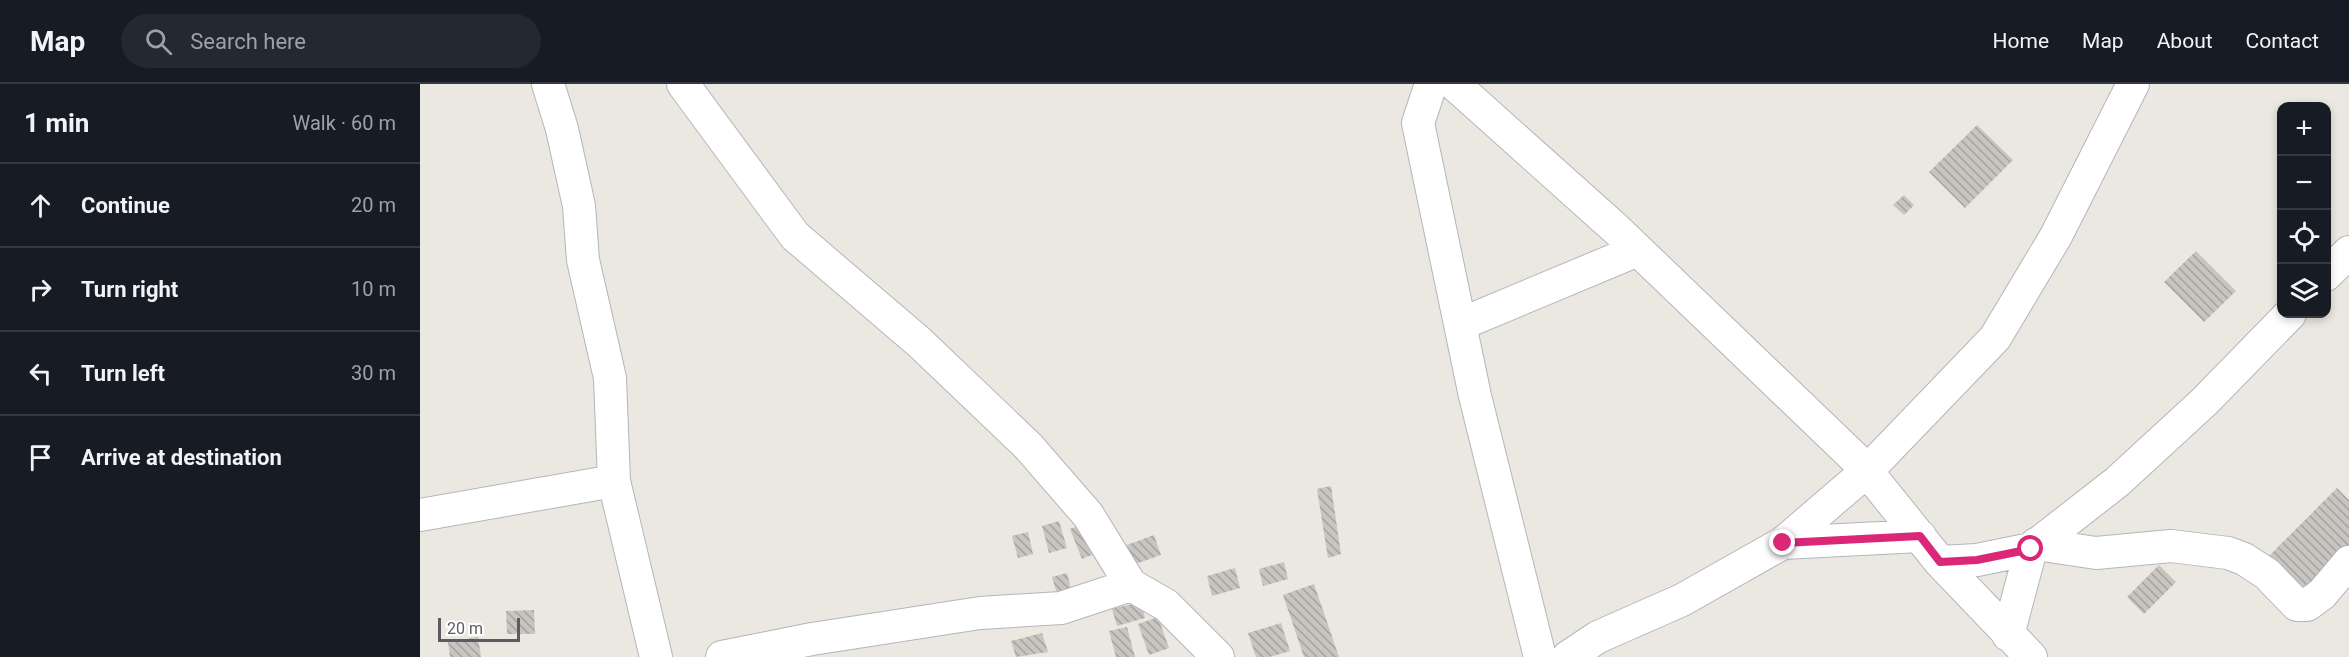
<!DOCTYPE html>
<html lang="en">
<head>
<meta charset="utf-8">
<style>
  body { margin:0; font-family:Roboto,sans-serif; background:#242831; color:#f1f3f6 }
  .controls { position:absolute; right:18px; top:18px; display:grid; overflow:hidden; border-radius:12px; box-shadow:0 3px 9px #0003 }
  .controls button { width:54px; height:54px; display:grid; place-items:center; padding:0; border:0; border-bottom:2px solid #363941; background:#171b24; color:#f1f3f6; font:30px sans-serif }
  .scale { position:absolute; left:18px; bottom:15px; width:82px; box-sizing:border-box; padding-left:6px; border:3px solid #595c60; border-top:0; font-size:16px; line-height:21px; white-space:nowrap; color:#595c60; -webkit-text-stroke:4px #fff; paint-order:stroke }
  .stop { position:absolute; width:18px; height:18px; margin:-14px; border:4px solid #db2777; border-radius:50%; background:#fff }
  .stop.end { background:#db2777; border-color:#fff; box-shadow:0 2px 6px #0008 }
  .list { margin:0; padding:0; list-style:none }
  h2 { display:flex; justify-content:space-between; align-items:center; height:78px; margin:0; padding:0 24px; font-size:26px }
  h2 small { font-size:20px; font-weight:400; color:#9ea1a6 }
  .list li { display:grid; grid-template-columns:39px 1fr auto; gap:18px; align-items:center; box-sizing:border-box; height:84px; padding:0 24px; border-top:2px solid #363941 }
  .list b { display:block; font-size:22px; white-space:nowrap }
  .list em { font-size:20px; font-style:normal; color:#9ea1a6 }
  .icon { flex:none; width:33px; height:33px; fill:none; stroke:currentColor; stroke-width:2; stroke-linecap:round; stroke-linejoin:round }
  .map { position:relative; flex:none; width:1929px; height:573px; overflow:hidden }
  header { display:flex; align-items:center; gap:36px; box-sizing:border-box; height:84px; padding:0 30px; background:#171b24; border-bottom:2px solid #363941 }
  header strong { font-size:28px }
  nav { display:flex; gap:33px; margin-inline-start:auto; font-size:21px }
  .search { width:420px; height:54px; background:#242831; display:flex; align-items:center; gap:15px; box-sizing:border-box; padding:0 21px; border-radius:33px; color:#9ea1a6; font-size:22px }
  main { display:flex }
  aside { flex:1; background:#171b24 }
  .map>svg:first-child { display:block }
  .building { fill:url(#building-back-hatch) }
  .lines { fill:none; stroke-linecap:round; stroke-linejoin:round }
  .minor-casing { stroke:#b3b6ba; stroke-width:34 }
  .minor { stroke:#fff; stroke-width:32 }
  .route { stroke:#db2777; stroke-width:8 }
</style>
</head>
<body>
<header>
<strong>Map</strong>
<div class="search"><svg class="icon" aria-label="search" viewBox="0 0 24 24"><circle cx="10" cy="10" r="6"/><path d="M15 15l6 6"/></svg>Search here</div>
<nav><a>Home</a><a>Map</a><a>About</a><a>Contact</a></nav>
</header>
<main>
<aside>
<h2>1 min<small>Walk · 60 m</small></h2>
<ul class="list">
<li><svg class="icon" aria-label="ahead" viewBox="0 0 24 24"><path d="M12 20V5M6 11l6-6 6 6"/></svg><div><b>Continue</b></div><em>20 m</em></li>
<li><svg class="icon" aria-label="right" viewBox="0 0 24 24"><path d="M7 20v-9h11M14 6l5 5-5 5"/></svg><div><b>Turn right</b></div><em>10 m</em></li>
<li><svg class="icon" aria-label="left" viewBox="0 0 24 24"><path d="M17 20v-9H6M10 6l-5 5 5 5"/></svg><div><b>Turn left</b></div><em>30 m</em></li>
<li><svg class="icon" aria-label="arrive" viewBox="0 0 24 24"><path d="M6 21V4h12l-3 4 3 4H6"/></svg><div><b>Arrive at destination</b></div></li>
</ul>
</aside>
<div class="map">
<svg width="1929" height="573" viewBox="0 0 1929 573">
  <defs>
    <pattern id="building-back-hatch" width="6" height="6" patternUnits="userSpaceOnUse" patternTransform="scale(1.5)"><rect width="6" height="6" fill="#c8c4c0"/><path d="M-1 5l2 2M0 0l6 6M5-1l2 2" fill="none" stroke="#a5a29f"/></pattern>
  </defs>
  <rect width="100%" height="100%" fill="#eae8e0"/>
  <path class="building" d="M1557,41L1593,76L1545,124L1509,88Z
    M1484,111L1494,121L1484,131L1473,121Z
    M1776,167L1816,207L1784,238L1744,198Z
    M911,402L921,470L908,474L897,405Z
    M1917,404L1929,416V468L1885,512L1847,474Z
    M639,437L647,464L629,469L622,442Z
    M669,438L681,467L662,475L650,445Z
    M608,448L613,470L598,474L592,452Z
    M734,451L741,471L707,483L699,464Z
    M864,478L868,495L843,502L839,485Z
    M1739,481L1756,498L1724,530L1707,513Z
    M815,484L820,504L792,512L787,492Z
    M647,489L652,509L638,513L632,493Z
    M894,500L919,573H884L863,511Z
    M721,518L725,534L697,542L692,525Z
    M114,526L115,550H87L86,527Z
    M738,533L749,564L729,571L718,540Z
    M861,539L870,567L850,573H836L828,549Z
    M707,543L715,573H696L689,547Z
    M622,549L628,568L596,573L591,557Z
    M58,553L61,573H30L28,558Z"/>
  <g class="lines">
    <g class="minor-casing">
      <path id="minor" d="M128,0L142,45L159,122L163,176L190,294L194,397L236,573
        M263,0L375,152L499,258L608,362L668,431L711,501
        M1011,0L998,39L1055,312L1120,573
        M1034,0L1196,145L1442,381L1520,478L1611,573
        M1906,191L1929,168
        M1041,240L1218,166
        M0,431L194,397
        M1363,459L1500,452
        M1616,460L1676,469L1751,462L1808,469L1824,475L1847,490L1877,521H1887L1902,510L1929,478
        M1520,478L1557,476L1611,465L1697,398L1784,318L1870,230
        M1588,551L1611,465
        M302,573L392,555L560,529L641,524L711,501L746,521L798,573
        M1148,573L1178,553L1262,516L1363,459L1447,387L1575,254L1636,152L1713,0"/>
    </g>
    <use href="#minor" class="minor"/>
  </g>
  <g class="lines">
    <path class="route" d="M1363,459L1500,452L1520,478L1557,476L1611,465"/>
  </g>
</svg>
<div class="controls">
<button>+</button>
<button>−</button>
<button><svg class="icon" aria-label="locate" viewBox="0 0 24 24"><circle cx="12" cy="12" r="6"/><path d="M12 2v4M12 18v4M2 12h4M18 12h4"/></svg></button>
<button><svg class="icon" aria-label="layers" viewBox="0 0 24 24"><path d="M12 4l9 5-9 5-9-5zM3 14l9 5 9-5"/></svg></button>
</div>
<div class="scale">20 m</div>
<div class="stop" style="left:1611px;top:465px"></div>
<div class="stop end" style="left:1363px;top:459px"></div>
</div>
</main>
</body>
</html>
